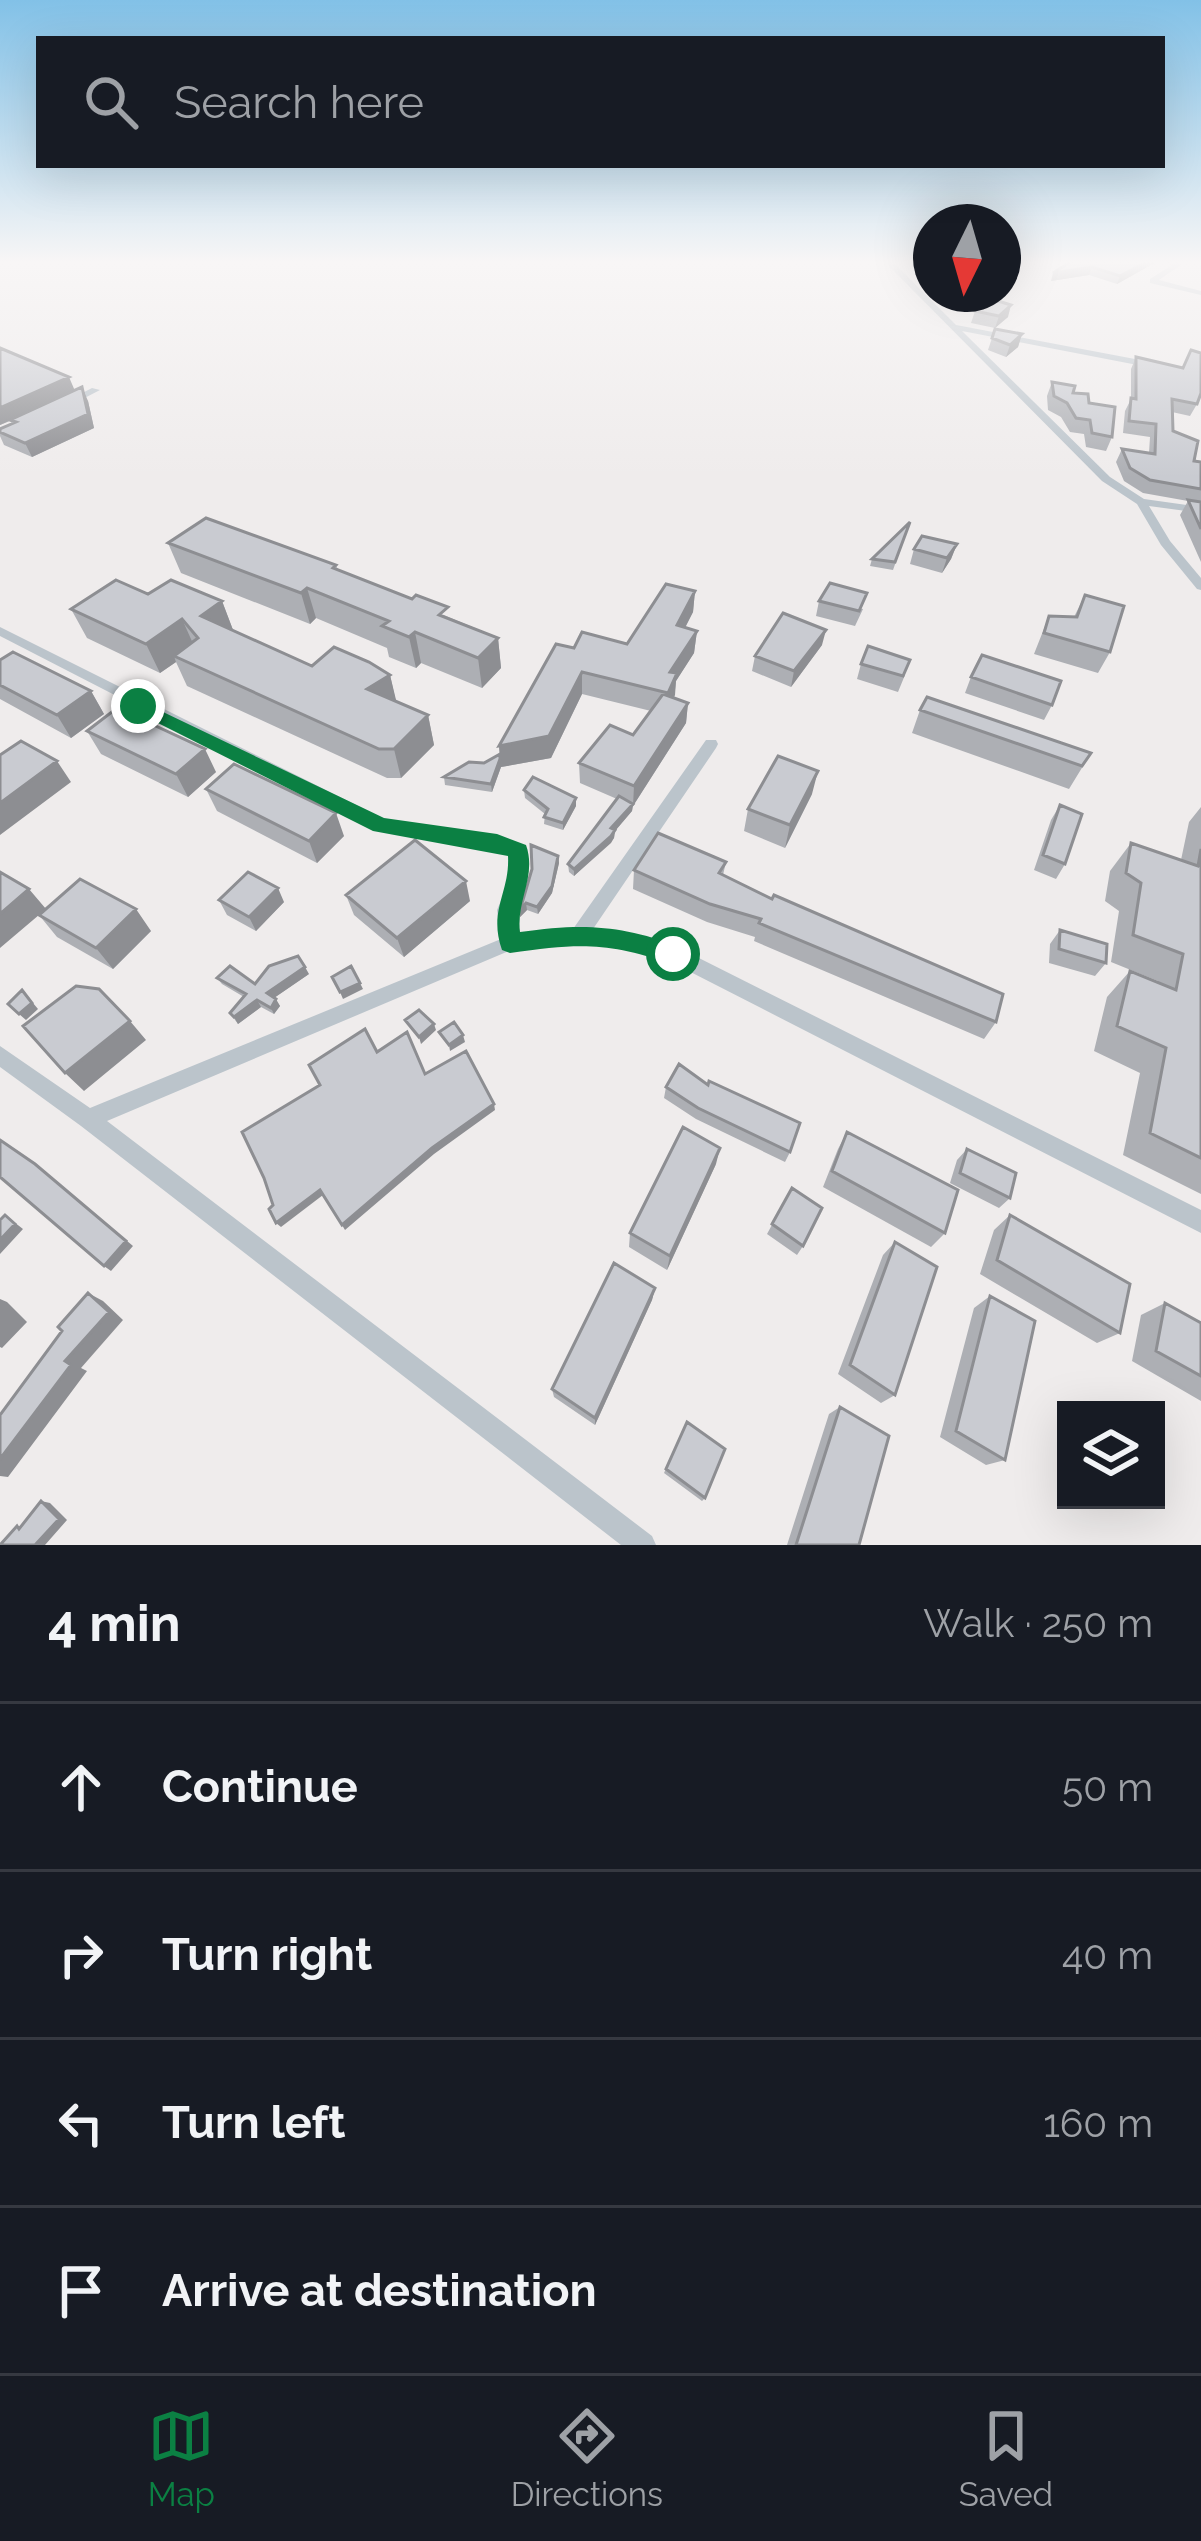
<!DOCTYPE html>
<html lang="en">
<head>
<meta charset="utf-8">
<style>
  body { margin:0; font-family:Raleway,sans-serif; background:#20242c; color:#f1f3f6 }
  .controls { position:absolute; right:36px; bottom:36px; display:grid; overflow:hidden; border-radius:0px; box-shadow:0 12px 48px #0002 }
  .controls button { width:108px; height:108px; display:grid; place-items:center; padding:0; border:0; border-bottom:3px solid #363941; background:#171b24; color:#f1f3f6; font:60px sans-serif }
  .compass { position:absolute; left:913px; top:204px; width:108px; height:108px; border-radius:50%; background:#171b24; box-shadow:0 12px 48px #0002; rotate:185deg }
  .stop { position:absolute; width:36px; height:36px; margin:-27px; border:9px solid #0b8043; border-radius:50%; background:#fff }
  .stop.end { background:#0b8043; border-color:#fff; box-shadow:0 3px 12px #0008 }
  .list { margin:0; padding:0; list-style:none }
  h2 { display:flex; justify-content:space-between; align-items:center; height:156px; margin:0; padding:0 48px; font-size:51px }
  h2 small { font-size:39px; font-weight:400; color:#9ea1a6 }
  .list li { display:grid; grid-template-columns:78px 1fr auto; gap:36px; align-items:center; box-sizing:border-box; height:168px; padding:0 48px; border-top:3px solid #363941 }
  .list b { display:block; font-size:45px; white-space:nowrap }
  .list em { font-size:39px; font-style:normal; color:#9ea1a6 }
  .icon { flex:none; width:66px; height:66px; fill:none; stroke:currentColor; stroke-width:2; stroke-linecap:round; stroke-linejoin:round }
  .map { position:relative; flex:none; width:1201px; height:1545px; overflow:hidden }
  .search { position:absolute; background:#171b24; box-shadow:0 12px 48px #0002; left:36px; right:36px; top:36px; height:132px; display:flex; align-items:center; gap:30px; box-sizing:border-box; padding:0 42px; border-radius:0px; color:#9ea1a6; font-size:45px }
  .sheet { height:828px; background:#171b24 }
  nav { display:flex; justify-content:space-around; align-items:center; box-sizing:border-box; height:168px; border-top:3px solid #363941; background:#171b24; font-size:33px; color:#9ea1a6 }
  nav a { display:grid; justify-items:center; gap:6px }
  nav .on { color:#0b8043 }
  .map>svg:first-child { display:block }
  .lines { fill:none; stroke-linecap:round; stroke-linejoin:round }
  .minor { fill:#bbc4cb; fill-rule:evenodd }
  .wall { fill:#adafb4 }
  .shaded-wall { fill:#8d8e92 }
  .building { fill:#c9cbd1; stroke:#8d8e92; stroke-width:3 }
  .route { fill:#0b8043 }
</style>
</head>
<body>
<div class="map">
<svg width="1201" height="1545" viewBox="0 0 1201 1545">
  <rect width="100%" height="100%" fill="#efecec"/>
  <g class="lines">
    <path class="minor" d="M884,261H892L956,325L1156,363V367L1153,368L962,331L1110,477L1144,499L1201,507V513L1149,506L1170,541L1201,578V590L1197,589L1161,545L1137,504L1102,481Z
      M1165,261H1177L1182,264L1159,280L1201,291V295L1150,283V279L1172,265Z
      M92,388L100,390L71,405L63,403Z
      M0,627L384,819L497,837L524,846L528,875L515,910L518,934L573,929L706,740H716L718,744L716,748L593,929L631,934L679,948L1201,1210V1233L667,960C615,942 566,943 511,950L107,1121L652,1536L656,1545H621L81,1126L0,1067V1046L90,1108L501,939L497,910L512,875L510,855L496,849L375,829L0,636Z"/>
  </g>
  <path class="wall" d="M1072,261H1158L1117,284L1089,275L1051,281Z
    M975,311L1008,317L995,328L971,323Z
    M1022,334L1018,347L1006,357L988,350L992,338Z
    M0,348L75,390L88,401L94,428L32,457L4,445L0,436V429L12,424L10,421L0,425Z
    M1136,357L1197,404L1190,416L1172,412L1173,431L1194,461L1201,462V562L1180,515L1188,501L1143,493L1124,481L1116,462L1122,449L1149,453L1150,437L1123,433L1125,411L1131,399V369Z
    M1052,382L1089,403L1112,437L1106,451L1086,447L1084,434L1070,432L1061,417L1048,410L1047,396Z
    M910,522L893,570L870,566L872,559Z
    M168,543L336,565L338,570L498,638L501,668L482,688L421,663L416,668L389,657L387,648L316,618L310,624L181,573Z
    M957,544L951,559L942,573L910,564L914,549Z
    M695,591L693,612L685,628L697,631L694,653L676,681L674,698L688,703L686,723L633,806L632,811L615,831L614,838L574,876L569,872L568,864L617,799L580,783L579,763L633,735L651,711L582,694L551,758L501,767L492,792L445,785L444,777L484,763L500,754L499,746L574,648L627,644Z
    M148,594L222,601L233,630L312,666L390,675L396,702L428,715L434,745L401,778H387L187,686L176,662L160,673L87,638L71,609Z
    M1085,595L1110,652L1098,673L1034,654L1049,616L1074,617Z
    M819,601L863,609L855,626L816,616Z
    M822,645L791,687L752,671L755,656Z
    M0,660L91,691L104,714L71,738L0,699Z
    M861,664L905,675L898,692L857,679Z
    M971,677L1052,705L1044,720L965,693Z
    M920,710L1091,753L1069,789L912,733Z
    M87,731L216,772L188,797L101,754Z
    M206,789L344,836L317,863L217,811Z
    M524,790L576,798V806L563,830L544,824L545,814L525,798Z
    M812,794L785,848L744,831L748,809Z
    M1060,805L1065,864L1056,879L1034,870L1051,820Z
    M1201,807V1194L1123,1155L1140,1073L1094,1051L1107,997L1130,971L1158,982V981L1111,962L1119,911L1105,901L1110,871L1131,843L1181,860L1189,822Z
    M558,856L559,863L552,893L538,914L527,910L520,917V910Z
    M726,862L723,875L996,1022L984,1039L754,941L755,937L707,922L633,889L634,870Z
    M346,895L470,901L404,957L354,915Z
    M219,900L284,902L256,931L227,915Z
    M39,915L151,931L113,969L57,937Z
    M1060,930L1106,963L1095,976L1049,963L1050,944Z
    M309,974L274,998L280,1006L274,1014L261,1007L238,1024L230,1013L244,997L222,984L217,978L255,984Z
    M666,1087L790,1152L785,1162L696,1119L664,1098Z
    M847,1132L945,1233L931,1247L823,1187L838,1149Z
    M967,1149L1010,1198L999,1208L950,1183L957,1160Z
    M716,1164L667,1270L629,1247L630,1233Z
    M792,1188L803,1246L797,1255L767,1234Z
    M1010,1215L1120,1333L1097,1343L980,1274L994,1230Z
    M895,1242V1395L881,1403L838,1374L883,1255Z
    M655,1288L652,1300L595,1425L554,1397L552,1389Z
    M990,1296L1005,1460L986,1465L940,1437L974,1308Z
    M1165,1303L1201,1323V1401L1132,1361L1141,1315Z
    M840,1407L859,1545H787L829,1414Z
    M687,1422L705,1498L702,1501L664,1473Z"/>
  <path class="shaded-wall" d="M1148,261H1158L1117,284L1120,276Z
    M1092,267L1089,275L1051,281L1053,273Z
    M1011,305L1008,317L995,328L999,316Z
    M1022,334L1018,347L1006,357L1010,345Z
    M69,377L75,391L0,425V408Z
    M82,387L88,401L94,428L32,457L25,443Z
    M957,544L951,559L942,573L947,558Z
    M307,588L316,618L310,624L301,593Z
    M695,591L693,612L675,647L677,625Z
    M222,601L233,630L201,616Z
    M182,619L195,648L174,656L176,662L160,673L146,644Z
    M826,630L822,645L791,687L794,671Z
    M697,631L694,653L676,681L675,695L666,715L670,672Z
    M415,632L421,663L416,668L409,637Z
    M498,638L501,668L482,688L478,658Z
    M582,672V694L551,758L501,767L492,792L491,784L500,759L499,746Z
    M390,675L397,704L367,689Z
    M91,691L104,714L71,738L57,715Z
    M688,703L686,723L633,806L634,786Z
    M428,715L434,745L401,778L394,749Z
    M205,749L216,772L188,797L176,774Z
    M57,761L71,782L0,835V803Z
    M818,771L812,794L785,848L790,825Z
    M576,798V806L563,830V823Z
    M633,804L632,811L615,831L614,838L611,843L574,876V869Z
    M336,813L344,836L317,863L309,841Z
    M558,856L559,863L552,893L538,914L537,907Z
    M466,881L470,901L404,957L397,938Z
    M278,888L284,902L256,931L249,917Z
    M29,889L46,909L0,948V914Z
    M526,903L527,910L520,917V910Z
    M136,909L151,931L113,969L96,948Z
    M305,967L309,974L271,1000L267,993Z
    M360,983L363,989L343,999L340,992Z
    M22,990L38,1009L26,1020L19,1014Z
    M276,999L280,1006L274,1014L271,1008Z
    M257,1000L261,1007L238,1024L234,1017Z
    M130,1021L146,1040L84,1091L65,1073Z
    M434,1024L436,1030L421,1044L419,1037Z
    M463,1035L465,1042L450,1051L449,1045Z
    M494,1104L495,1110L434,1154L345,1230L342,1225L432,1148Z
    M720,1148L716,1164L667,1270L670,1256Z
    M42,1169L133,1246L111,1271L104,1266Z
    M320,1190L323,1195L281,1227L276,1223Z
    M5,1215L23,1229L0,1254V1240Z
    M655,1288L652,1300L595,1425V1418Z
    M88,1293L103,1301L123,1320L81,1368L87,1371L8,1477L0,1476V1459L65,1361Z
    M0,1299L7,1302L27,1322L2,1348L0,1347Z
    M41,1501L50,1503L67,1520L45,1545H35Z"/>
  <path class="building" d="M1072,261H1148L1120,276L1092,267L1053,273Z
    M985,297L1011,305L999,316L975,311Z
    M995,329L1022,334L1010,345L992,338Z
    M0,348L69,377L0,408Z
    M1191,350L1201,353V393L1197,404L1172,399L1173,431L1198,441L1194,461L1201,462V489L1150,480L1130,468L1122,449L1155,454L1156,424L1129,421L1131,398L1136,399V357L1183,368Z
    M1052,382L1075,386L1073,393L1088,394L1089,403L1115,407L1112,437L1092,433L1090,420L1076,418L1067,403L1054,396Z
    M82,387L88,414L25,443L0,432V429L16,422L10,420Z
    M1188,500L1201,502V529Z
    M206,518L336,565L333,568L412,599L416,595L448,607L439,615L498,638L478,658L415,632L409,637L382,626L389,621L307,588L301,593L168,543Z
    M910,522L895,562L872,559Z
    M922,536L957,544L947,558L914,549Z
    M116,580L148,594L171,580L222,601L201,616L312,666L334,647L369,662L390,675L367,689L428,715L394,749H379L174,656L198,638L182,619L146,644L71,609Z
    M830,583L867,593L859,611L819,601Z
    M666,584L695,591L677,625L697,631L670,672L677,673L668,693L582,672L549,736L499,746L556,644L574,648L582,632L627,644Z
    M1085,595L1124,606L1110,652L1044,633L1049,616L1077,617Z
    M783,613L826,630L794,671L755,656Z
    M868,646L910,660L903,676L861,664Z
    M13,652L91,691L57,715L0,685V660Z
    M982,655L1061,681L1052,705L971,677Z
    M663,694L688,703L634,786L579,763L610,725L633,735Z
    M927,697L1091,753L1082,766L920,710Z
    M117,708L205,749L176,774L87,731Z
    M21,741L57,761L0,803V755Z
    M500,754V759L491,784L444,777L469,762L484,763Z
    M778,756L818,771L790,825L748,809Z
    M234,764L336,813L309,841L206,789Z
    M533,777L576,798L563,823L544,817L548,809L524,790Z
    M619,796L633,804L611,828L615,830L611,836L574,869L568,864Z
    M1060,805L1082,814L1065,864L1043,855Z
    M658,833L726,862L719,873L772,899L774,895L1003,994L996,1022L759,923L761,919L710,904L634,870Z
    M415,840L466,881L397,938L346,895Z
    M1131,843L1198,866L1201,849V1158L1150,1133L1166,1048L1117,1026L1130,971L1176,990L1183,954L1133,935L1141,883L1126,873Z
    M531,845L558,856L552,886L537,907L526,903L520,910L532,869Z
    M0,872L29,889L0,914Z
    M248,872L278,888L249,917L219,900Z
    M80,879L136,909L96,948L39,915Z
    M1060,930L1107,944L1106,963L1059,949Z
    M298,956L305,967L267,993L276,999L271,1008L257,1000L234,1017L230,1013L246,994L217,978L230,966L255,984L269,966Z
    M351,966L360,983L340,992L332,977Z
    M76,986L99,989L130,1021L65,1073L23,1026Z
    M22,990L32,1003L19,1014L8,1004Z
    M419,1010L434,1024L419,1037L405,1020Z
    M454,1022L463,1035L449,1045L439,1032Z
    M365,1029L377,1052L407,1032L425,1074L466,1051L494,1104L432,1148L342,1225L320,1190L276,1223L269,1209L273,1205L264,1178L242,1132L320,1085L309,1065Z
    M679,1064L708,1085L709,1081L800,1123L790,1152L698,1108L666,1087Z
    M683,1127L720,1148L670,1256L630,1233Z
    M847,1132L958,1190L945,1233L832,1171Z
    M0,1140L35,1164L126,1241L104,1266L0,1177Z
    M967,1149L1016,1173L1010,1198L960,1173Z
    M792,1188L822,1208L803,1246L772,1224Z
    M5,1215L15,1224L0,1240V1220Z
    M1010,1215L1130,1284L1120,1333L997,1260Z
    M895,1242L937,1267L895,1395L850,1365Z
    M614,1263L655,1288L595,1418L552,1389Z
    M88,1293L109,1312L65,1361L71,1365L0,1459V1415L62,1331L58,1327Z
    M990,1296L1035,1321L1005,1460L956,1431Z
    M1165,1303L1201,1323V1376L1156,1351Z
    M840,1407L889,1436L859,1545H796Z
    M687,1422L725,1449L705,1498L666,1469Z
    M41,1501L59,1519L35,1545H0L17,1526L19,1529Z"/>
  <linearGradient id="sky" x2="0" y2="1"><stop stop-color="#82c1e7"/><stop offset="0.55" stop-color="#f8f6f6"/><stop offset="1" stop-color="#f8f6f6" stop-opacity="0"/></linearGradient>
  <rect width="1201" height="477" fill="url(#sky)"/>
  <path class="route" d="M138,700L384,818L497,834L526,845C537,876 516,900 520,932C584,923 620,925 681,947V961L673,964C606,942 580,943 510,953L502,950C488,910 510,893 508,856L373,831L132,710L129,706Z"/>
</svg>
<div class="controls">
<button><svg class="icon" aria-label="layers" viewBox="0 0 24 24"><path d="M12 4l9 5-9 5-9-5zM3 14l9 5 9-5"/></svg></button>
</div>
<svg class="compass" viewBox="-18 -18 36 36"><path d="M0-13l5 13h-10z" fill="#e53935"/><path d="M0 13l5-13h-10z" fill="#9ea1a6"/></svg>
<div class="stop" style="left:673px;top:954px"></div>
<div class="stop end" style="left:138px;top:706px"></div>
<div class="search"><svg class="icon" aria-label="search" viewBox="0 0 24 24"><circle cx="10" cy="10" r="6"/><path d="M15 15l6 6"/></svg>Search here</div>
</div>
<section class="sheet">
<h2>4 min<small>Walk · 250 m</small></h2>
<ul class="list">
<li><svg class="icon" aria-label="ahead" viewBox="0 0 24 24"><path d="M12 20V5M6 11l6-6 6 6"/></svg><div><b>Continue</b></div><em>50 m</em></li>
<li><svg class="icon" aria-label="right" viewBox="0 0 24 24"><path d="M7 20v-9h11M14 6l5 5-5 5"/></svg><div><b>Turn right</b></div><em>40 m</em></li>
<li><svg class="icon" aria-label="left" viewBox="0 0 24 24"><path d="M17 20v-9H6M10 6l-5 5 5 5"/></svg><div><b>Turn left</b></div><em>160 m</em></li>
<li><svg class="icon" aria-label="arrive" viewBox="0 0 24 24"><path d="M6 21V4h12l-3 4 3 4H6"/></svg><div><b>Arrive at destination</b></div></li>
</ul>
</section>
<nav>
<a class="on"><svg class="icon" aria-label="map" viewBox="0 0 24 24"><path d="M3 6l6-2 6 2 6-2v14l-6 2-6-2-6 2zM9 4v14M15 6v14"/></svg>Map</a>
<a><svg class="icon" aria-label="directions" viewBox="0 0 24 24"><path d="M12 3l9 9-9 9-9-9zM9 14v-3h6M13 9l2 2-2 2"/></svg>Directions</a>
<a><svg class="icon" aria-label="saved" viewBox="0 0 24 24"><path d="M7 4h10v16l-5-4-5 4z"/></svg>Saved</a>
</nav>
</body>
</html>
